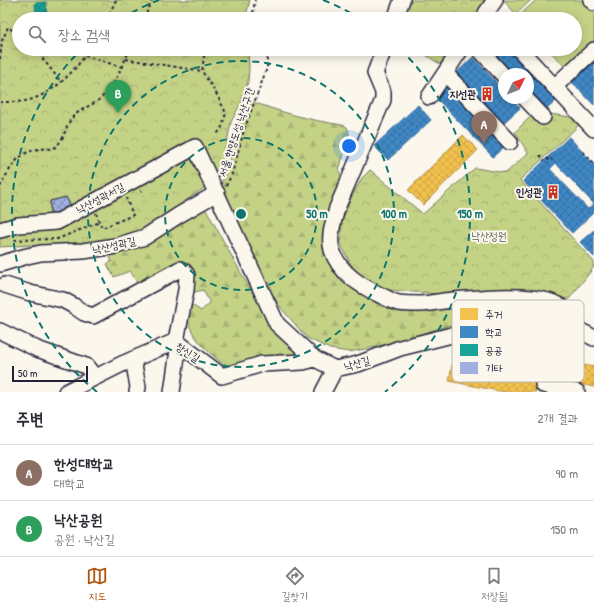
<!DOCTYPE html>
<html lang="ko">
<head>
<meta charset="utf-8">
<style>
  body { margin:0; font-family:"Patrick Hand","Poor Story",sans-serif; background:#f7f7f7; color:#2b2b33 }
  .compass { position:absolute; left:498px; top:68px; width:36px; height:36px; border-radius:50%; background:#fff; box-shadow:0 2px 10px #0003; rotate:47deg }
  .scale { position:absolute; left:12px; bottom:10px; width:76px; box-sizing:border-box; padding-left:4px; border:2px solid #22223b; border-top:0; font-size:11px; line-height:14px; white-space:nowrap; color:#22223b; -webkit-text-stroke:3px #fbf7ec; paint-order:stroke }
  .you { position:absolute; left:349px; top:146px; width:14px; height:14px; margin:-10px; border:3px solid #fff; border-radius:50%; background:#1a73e8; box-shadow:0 0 0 6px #1a73e833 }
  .badge { display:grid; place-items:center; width:26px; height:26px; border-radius:50%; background:#b45309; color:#fff; font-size:13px; font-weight:700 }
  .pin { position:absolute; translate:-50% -33px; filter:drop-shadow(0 1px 2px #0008) }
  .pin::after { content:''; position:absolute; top:21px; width:14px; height:12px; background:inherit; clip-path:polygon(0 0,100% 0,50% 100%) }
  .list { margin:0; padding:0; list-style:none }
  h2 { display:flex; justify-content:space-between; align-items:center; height:52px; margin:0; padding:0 16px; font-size:17px }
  h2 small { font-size:13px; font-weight:400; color:#7c7c81 }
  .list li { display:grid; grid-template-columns:26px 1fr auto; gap:12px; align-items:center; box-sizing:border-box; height:56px; padding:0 16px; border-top:1px solid #e1e1e2 }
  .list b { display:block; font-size:15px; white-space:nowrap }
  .list p { margin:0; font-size:13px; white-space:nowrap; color:#7c7c81 }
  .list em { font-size:13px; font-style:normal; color:#7c7c81 }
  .icon { flex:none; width:22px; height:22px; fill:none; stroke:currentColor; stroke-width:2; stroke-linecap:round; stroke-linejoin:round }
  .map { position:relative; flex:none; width:594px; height:392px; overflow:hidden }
  .search { position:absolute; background:#fff; box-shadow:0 2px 10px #0003; left:12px; right:12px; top:12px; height:44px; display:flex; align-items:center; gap:10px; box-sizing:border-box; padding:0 14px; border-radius:22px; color:#7c7c81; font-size:15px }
  .sheet { height:164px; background:#fff }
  nav { display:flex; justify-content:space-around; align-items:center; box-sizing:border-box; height:56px; border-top:1px solid #e1e1e2; background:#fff; font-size:11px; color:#7c7c81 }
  nav a { display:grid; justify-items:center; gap:2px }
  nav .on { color:#b45309 }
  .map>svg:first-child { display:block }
  .green { fill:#c4d286; stroke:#737a60 }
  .forest { fill:url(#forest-firs); stroke:#737a60 }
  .park { fill:url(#park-crowns); stroke:#737a60 }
  .homes { fill:url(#homes-cross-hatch); stroke:#b49148 }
  .schools { fill:url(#schools-cross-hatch); stroke:#36699c }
  .public { fill:url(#public-cross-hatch); stroke:#1a7c7c }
  .building { fill:url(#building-cross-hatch); stroke:#22223b }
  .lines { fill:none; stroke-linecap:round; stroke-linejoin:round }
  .minor-casing { stroke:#22223b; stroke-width:18 }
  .path { stroke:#22223b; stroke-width:2; stroke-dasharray:3 3; stroke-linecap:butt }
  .minor { stroke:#fbf7ec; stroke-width:15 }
  .ring { fill:none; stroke:#0f766e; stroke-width:2; stroke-dasharray:7 5 }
  .labels { text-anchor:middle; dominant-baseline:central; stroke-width:4; stroke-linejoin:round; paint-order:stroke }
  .poi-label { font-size:11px; font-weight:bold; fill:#22223b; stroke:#fbf7ec; text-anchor:end }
  .street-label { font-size:11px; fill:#22223b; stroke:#fbf7ec }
  .park-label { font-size:11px; fill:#535752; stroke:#fbf7ec }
  .key { fill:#fbf7ec; stroke:#bab7b7; stroke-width:1 }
  .key-label { font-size:11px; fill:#22223b }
  .centre { fill:#0f766e; stroke:#fbf7ec; stroke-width:2 }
  .ring-label { font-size:12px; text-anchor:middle; font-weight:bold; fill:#0f766e; stroke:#fbf7ec; stroke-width:4; stroke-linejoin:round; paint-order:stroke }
</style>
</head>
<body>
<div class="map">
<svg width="594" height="392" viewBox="0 0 594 392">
  <defs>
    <pattern id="forest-firs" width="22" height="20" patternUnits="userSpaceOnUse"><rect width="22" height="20" fill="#c4d286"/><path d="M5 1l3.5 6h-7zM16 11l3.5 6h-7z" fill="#a8b475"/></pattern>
    <pattern id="park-crowns" width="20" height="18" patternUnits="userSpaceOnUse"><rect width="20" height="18" fill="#c4d286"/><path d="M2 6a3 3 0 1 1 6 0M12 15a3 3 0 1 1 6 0" fill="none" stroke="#a8b475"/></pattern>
    <pattern id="homes-cross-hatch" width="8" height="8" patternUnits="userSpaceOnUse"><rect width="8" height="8" fill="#f2c14e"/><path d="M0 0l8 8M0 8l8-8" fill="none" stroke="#cfa645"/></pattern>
    <pattern id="schools-cross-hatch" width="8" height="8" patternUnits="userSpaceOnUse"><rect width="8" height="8" fill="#3f88c5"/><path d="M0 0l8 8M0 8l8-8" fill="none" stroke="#346fa1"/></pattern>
    <pattern id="public-cross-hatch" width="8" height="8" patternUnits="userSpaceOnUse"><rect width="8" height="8" fill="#17a398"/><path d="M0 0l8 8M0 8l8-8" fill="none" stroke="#14847d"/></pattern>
    <pattern id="building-cross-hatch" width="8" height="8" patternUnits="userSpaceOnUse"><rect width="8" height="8" fill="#a0b0df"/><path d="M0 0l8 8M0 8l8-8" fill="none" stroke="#828fb6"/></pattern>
  </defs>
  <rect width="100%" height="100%" fill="#fbf7ec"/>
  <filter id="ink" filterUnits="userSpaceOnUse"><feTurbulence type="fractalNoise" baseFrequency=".025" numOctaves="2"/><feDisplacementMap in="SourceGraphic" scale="8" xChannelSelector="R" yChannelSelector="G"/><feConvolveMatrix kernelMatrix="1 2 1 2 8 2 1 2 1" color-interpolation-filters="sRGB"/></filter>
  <g filter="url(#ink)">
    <path class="green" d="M503,0H531L516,14Z
      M536,0H583L594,12V44L567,69L548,49H575V19H520L518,17Z"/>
    <path class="forest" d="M248,100C279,112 309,120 342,125L347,127L349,133L348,140L339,170L343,181L325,239L375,296L535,302L564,316L552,322H461L376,347L349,352L330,349L307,338L281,308L264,281L220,187L230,161L236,128Z
      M202,207L207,211L242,275L272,326L292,347L296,354L294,356L228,368C214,357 188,337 188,317C188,314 191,309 192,305L201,311L210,303L203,290L191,293V275L138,284L130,271L114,277L107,264L112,261L110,258L112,254Z"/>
    <path class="park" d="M0,0H250L245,19H19V49H248L249,67L248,82L241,103L231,122L222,168L217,179L143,230L122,238L96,242L52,247L31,245L0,247Z
      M406,0H490L475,19H399Z
      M416,49H452L440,64Z
      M535,112L571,117L579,125L520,180L594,262V267L569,299L531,294L451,295L377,289L352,267L341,245V222L352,196L362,178L370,170L423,214L475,168L506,173L528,153L515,132Z"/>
    <path class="homes" d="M463,135L478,150L423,205L408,190Z
      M515,351L594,367V387L540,376L536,392H504L449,381L452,365L509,376Z"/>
    <path class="schools" d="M487,49H515L560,97L545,111L528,93V74H510Z
      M594,51V105L567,77Z
      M473,57L504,91V98H511L520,108L500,126L453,76Z
      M451,84L508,143L493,157L436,98Z
      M418,105L431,120L388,160L374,146Z
      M569,137L594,164V204L549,156Z
      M549,156L556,163L550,169L588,209L594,204V212L572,233L523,181Z
      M594,230V257L580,242Z"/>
    <path class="public" d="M46,2L47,19H36L35,3Z"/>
    <path class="building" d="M66,197L72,208L62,212L50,213V201Z"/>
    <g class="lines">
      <g class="minor-casing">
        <path id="minor" d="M591,0L594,3
          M486,13L495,0
          M395,19L402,0
          M384,49L375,73L383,92V100L337,208C334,221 328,236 332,250C339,273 361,286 382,296C387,298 393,302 399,303C406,304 413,304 420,304C428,304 437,302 444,301C472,298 522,293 548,301C560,304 575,316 577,329
          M479,49L504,76
          M519,49L594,129
          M445,73L510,142
          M554,87L594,50
          M429,97L461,49
          M525,98L543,117
          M0,230L18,225L57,222L195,147L277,324L315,359L335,369L358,364L400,348L472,330L535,327L577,329L594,338
          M0,264L27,256L41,253L83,251L116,246L145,237L179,215L217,193
          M5,285L30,293L63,300L74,306L84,313L93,316L178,270L180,269L184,271L187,275L186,290L176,341
          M0,331L37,349L86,366L95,377
          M133,359L138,387L137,392
          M543,385L577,392
          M66,392L122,364L176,341L222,376L262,364L303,362L315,359
          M172,392L179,343
          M323,392L335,369"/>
      </g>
      <path class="path" d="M107,19L116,0
        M144,19L152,0
        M252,19L255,0
        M35,49L61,82
        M205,49L202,71L217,95L226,113L222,127L216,136
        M85,56L122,67
        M0,59L2,41L8,27L19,35
        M126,59L202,71
        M0,102C8,102 17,102 25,101C51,96 76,71 89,49
        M583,152L594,163
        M540,155L544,161
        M547,158L549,161L552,159
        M226,186L232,174L244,130L267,68V49H264
        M0,187C13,162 22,146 53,149C66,139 64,128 72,118C78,110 93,105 100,99C115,86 122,66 130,49
        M141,190L143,196
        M96,213L102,228L133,215L126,198
        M14,240L57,239L100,222"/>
      <use href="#minor" class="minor"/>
    </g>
  </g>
  <g class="ring">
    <circle cx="241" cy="214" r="76"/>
    <circle cx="241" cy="214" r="153"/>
    <path d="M97 392A229 229 0 0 1 82 49M121 19A229 229 0 0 1 159 0M323 0A229 229 0 0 1 361 19M400 49A229 229 0 0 1 385 392"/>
  </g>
  <defs>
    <g id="building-bare" transform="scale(1.08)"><path d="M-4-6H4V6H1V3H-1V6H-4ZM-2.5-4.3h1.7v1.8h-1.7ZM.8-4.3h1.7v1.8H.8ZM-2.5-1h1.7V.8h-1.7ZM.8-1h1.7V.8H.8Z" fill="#c8321e" stroke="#fbf7ec" stroke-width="2.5" paint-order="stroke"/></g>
  </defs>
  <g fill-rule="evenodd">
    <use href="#building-bare" x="487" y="94"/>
    <use href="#building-bare" x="553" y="192"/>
  </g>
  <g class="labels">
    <g class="poi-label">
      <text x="476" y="94">지선관</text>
      <text x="542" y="192">인성관</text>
    </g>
    <g class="street-label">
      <text transform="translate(236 132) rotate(-72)">서울 한양도성 낙산구간</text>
      <text transform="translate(100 198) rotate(-28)">낙산성곽서길</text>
      <text transform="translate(114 245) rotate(-13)">낙산성곽길</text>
      <text transform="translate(188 352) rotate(34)">창신길</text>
      <text transform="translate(357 363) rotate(-16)">낙산길</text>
    </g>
    <g class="park-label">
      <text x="489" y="236">낙산정원</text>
    </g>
  </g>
  <rect x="452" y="300" width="132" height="82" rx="6" class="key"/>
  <rect x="460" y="308" width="18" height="12" fill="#f2c14e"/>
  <rect x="460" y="326" width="18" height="12" fill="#3f88c5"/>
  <rect x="460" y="344" width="18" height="12" fill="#17a398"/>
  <rect x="460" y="362" width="18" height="12" fill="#a0b0df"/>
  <g class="key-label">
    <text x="485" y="318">주거</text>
    <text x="485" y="336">학교</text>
    <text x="485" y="354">공공</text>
    <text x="485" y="372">기타</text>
  </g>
  <circle cx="241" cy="214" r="6" class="centre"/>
  <g class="ring-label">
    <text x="317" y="218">50 m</text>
    <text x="394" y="218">100 m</text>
    <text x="470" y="218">150 m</text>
  </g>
</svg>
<svg class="compass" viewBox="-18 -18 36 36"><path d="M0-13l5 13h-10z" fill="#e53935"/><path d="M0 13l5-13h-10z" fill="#7c7c81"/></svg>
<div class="scale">50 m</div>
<div class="you"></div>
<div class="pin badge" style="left:484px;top:144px;background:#8d6e63">A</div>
<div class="pin badge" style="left:118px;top:113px;background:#2e9e5b">B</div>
<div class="search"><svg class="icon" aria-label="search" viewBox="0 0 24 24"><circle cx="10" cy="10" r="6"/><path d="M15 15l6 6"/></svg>장소 검색</div>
</div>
<section class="sheet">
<h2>주변<small>2개 결과</small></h2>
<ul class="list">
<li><span class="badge" style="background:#8d6e63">A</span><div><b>한성대학교</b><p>대학교</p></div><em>90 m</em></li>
<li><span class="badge" style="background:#2e9e5b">B</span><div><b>낙산공원</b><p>공원 · 낙산길</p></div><em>150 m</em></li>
</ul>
</section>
<nav>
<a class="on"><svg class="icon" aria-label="map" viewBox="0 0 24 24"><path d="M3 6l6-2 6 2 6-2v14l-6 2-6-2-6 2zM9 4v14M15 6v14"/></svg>지도</a>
<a><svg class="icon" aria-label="directions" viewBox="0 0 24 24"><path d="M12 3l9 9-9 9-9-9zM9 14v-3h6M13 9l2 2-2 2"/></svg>길찾기</a>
<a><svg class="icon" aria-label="saved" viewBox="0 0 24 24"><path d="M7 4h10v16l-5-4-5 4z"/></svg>저장됨</a>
</nav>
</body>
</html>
